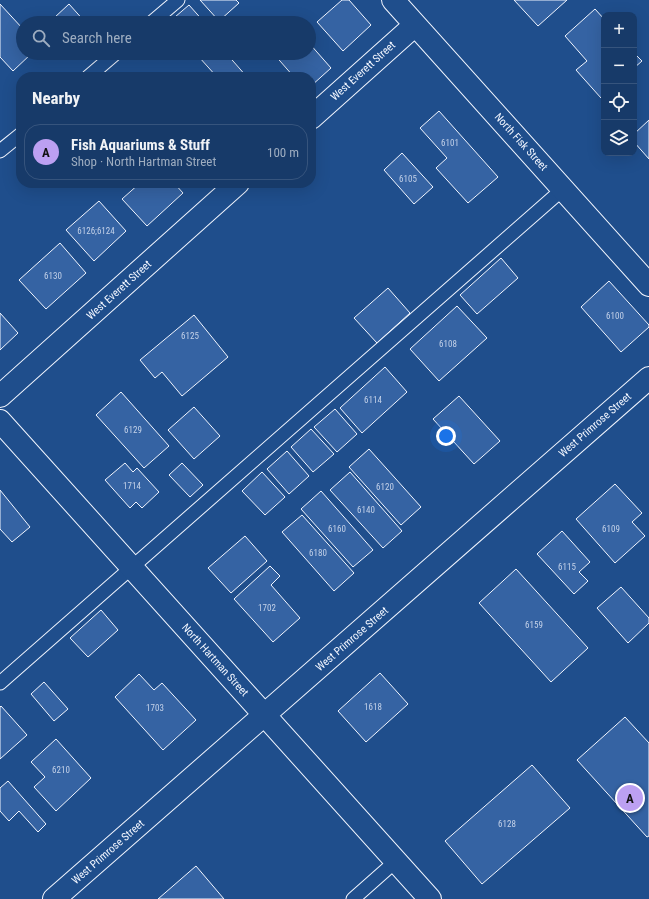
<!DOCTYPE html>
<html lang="en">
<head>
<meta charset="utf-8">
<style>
  body { margin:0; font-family:"Roboto Condensed",sans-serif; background:#244571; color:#f1f3f6 }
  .controls { position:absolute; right:12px; top:12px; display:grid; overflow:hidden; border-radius:8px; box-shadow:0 4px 16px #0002 }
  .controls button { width:36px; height:36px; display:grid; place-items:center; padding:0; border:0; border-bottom:1px solid #36547d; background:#173a69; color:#f1f3f6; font:20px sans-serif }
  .you { position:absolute; left:446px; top:436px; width:14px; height:14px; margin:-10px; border:3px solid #fff; border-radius:50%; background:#1a73e8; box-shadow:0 0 0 6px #1a73e833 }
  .badge { display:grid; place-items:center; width:26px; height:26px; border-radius:50%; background:#bca0f2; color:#111; font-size:13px; font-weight:700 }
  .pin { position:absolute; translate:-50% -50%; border:2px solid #fff; box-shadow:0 1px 4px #0006 }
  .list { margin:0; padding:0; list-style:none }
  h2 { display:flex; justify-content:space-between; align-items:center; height:52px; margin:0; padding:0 16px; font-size:17px }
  h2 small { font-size:13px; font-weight:400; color:#9eadc0 }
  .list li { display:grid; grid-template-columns:26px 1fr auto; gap:12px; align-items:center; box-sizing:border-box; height:56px; margin:0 8px 8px; padding:0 8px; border:1px solid #36547d; border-radius:16px }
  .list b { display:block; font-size:15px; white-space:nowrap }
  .list p { margin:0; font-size:13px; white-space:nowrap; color:#9eadc0 }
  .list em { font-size:13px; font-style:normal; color:#9eadc0 }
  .icon { flex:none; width:22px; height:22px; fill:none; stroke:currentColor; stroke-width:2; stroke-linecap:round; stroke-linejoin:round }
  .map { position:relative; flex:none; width:649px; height:899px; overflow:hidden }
  .search { position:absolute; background:#173a69; box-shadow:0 4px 16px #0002; left:16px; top:16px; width:300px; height:44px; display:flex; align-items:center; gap:10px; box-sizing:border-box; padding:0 14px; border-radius:22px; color:#9eadc0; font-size:15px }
  .panel { position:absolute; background:#173a69; box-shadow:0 4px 16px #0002; left:16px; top:72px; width:300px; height:116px; border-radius:16px }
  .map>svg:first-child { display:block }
  .building { fill:#3563a3; stroke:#f2f6ff }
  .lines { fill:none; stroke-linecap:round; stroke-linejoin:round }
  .service-casing { stroke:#f2f6ff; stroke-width:15 }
  .minor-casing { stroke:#f2f6ff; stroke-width:24 }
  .service { stroke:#1f4e8c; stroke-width:13 }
  .minor { stroke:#1f4e8c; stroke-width:22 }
  .labels { text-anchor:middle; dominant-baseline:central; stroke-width:3; stroke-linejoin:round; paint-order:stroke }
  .number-label { font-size:9px; fill:#c3d1e8 }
  .street-label { font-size:11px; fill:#f2f6ff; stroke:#1f4e8c }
</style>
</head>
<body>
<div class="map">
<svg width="649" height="899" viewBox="0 0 649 899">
  <rect width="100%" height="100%" fill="#1f4e8c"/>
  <path class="building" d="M200,0H236L239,3L219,21Z
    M342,0H349L371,25L343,51L317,22Z
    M514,0H567L538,26Z
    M0,4L23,29V53H32L13,71L0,57Z
    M69,4L86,23H58L54,18Z
    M189,5L205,23H168Z
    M595,9L604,19V95L601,98L576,70L587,61L565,36Z
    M309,43L331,68L311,86V77H294L273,53H309Z
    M203,53H226L247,77H217L199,57Z
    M634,53L642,61L634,68Z
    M439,111L498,177L468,203L436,168L447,158L420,128Z
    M649,120V159L634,142V134Z
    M402,153L433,187L414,204L384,170Z
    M140,183H174L183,193L147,226L122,199Z
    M99,201L126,231L94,261L66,230Z
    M60,243L86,273L46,309L19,280Z
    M501,258L518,278L477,314L460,295Z
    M609,281L649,325V327L621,352L581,307Z
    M388,288L410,313L377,343L354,318Z
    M457,306L487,338L439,381L410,349Z
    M0,313L18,333L0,350Z
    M194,315L228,357L182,396L162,372L155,378L140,360Z
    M385,367L407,392L362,433L340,408Z
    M121,392L169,446L144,468L96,415Z
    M459,396L500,441L474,464L433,419Z
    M194,407L220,436L194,459L168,430Z
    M335,409L357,434L337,452L314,427Z
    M311,429L334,454L313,472L291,447Z
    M369,449L421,507L401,525L349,467Z
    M287,451L309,476L289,494L267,469Z
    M125,463L133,472L137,468L159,492L142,508L136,502L130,508L105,480Z
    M182,463L203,485L190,497L169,475Z
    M262,472L285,497L265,515L242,491Z
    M350,472L402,531L383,548L330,490Z
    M615,484L642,513L632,522L645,536L615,563L576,519Z
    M0,490L30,527L12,542L0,529Z
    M321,491L373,550L353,567L301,509Z
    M302,515L354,573L334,591L282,532Z
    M562,531L590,562L579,572L588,581L574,594L537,554Z
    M245,536L267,561L231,593L208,568Z
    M270,566L280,576L271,585L300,618L273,642L234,599Z
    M516,569L588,648L551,682L479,603Z
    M621,587L649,618V623L628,643L597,608Z
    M101,610L118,630L88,657L70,638Z
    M380,673L408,704L366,742L338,711Z
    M139,674L154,690L162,683L196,720L163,750L115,697Z
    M44,682L68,709L54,721L31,694Z
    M1,706L27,735L0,759V707Z
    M625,717L649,743V836L647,837L577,760Z
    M56,739L91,778L56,811L34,787L45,777L31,762Z
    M532,765L570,808L482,884L445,841Z
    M8,781L46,824L38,832L19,811L9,821L0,811V788Z
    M196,866L224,899H158Z"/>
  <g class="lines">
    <g class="service-casing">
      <path id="service" d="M151,23L178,0
        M88,77L116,53
        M0,151L21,134
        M0,683L563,189
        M353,899L396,861"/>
    </g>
    <g class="minor-casing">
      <path id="minor" d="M393,0L649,285
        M311,118L415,25
        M0,396L238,183
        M0,421L430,899
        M54,899L649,378"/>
    </g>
    <use href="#service" class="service"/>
    <use href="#minor" class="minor"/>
  </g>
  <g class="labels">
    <g class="number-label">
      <text x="450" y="143">6101</text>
      <text x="408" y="179">6105</text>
      <text x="96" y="231">6126;6124</text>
      <text x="53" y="276">6130</text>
      <text x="615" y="316">6100</text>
      <text x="190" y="336">6125</text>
      <text x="448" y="344">6108</text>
      <text x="373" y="400">6114</text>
      <text x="133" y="430">6129</text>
      <text x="132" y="486">1714</text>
      <text x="385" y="487">6120</text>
      <text x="366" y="510">6140</text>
      <text x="337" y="529">6160</text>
      <text x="611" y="529">6109</text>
      <text x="318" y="553">6180</text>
      <text x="567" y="567">6115</text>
      <text x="267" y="608">1702</text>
      <text x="534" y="625">6159</text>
      <text x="373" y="707">1618</text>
      <text x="155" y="708">1703</text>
      <text x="61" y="770">6210</text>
      <text x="507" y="824">6128</text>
    </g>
    <g class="street-label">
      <text transform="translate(363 71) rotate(-42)">West Everett Street</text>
      <text transform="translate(521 142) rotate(48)">North Fisk Street</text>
      <text transform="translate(119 290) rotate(-42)">West Everett Street</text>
      <text transform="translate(595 425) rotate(-41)">West Primrose Street</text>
      <text transform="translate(352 639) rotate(-41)">West Primrose Street</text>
      <text transform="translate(215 660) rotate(48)">North Hartman Street</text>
      <text transform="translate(108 852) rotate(-41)">West Primrose Street</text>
    </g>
  </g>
</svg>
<div class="controls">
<button>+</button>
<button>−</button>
<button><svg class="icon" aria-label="locate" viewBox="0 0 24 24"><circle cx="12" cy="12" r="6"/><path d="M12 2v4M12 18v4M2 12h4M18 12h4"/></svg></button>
<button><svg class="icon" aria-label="layers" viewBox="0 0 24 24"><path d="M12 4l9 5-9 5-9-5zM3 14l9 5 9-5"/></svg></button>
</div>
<div class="you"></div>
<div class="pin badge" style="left:630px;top:798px">A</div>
<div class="search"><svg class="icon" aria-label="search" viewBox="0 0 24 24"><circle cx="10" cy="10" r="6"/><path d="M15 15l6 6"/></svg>Search here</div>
<section class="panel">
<h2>Nearby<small></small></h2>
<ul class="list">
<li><span class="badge">A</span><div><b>Fish Aquariums &amp; Stuff</b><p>Shop · North Hartman Street</p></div><em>100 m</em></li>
</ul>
</section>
</div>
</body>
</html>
